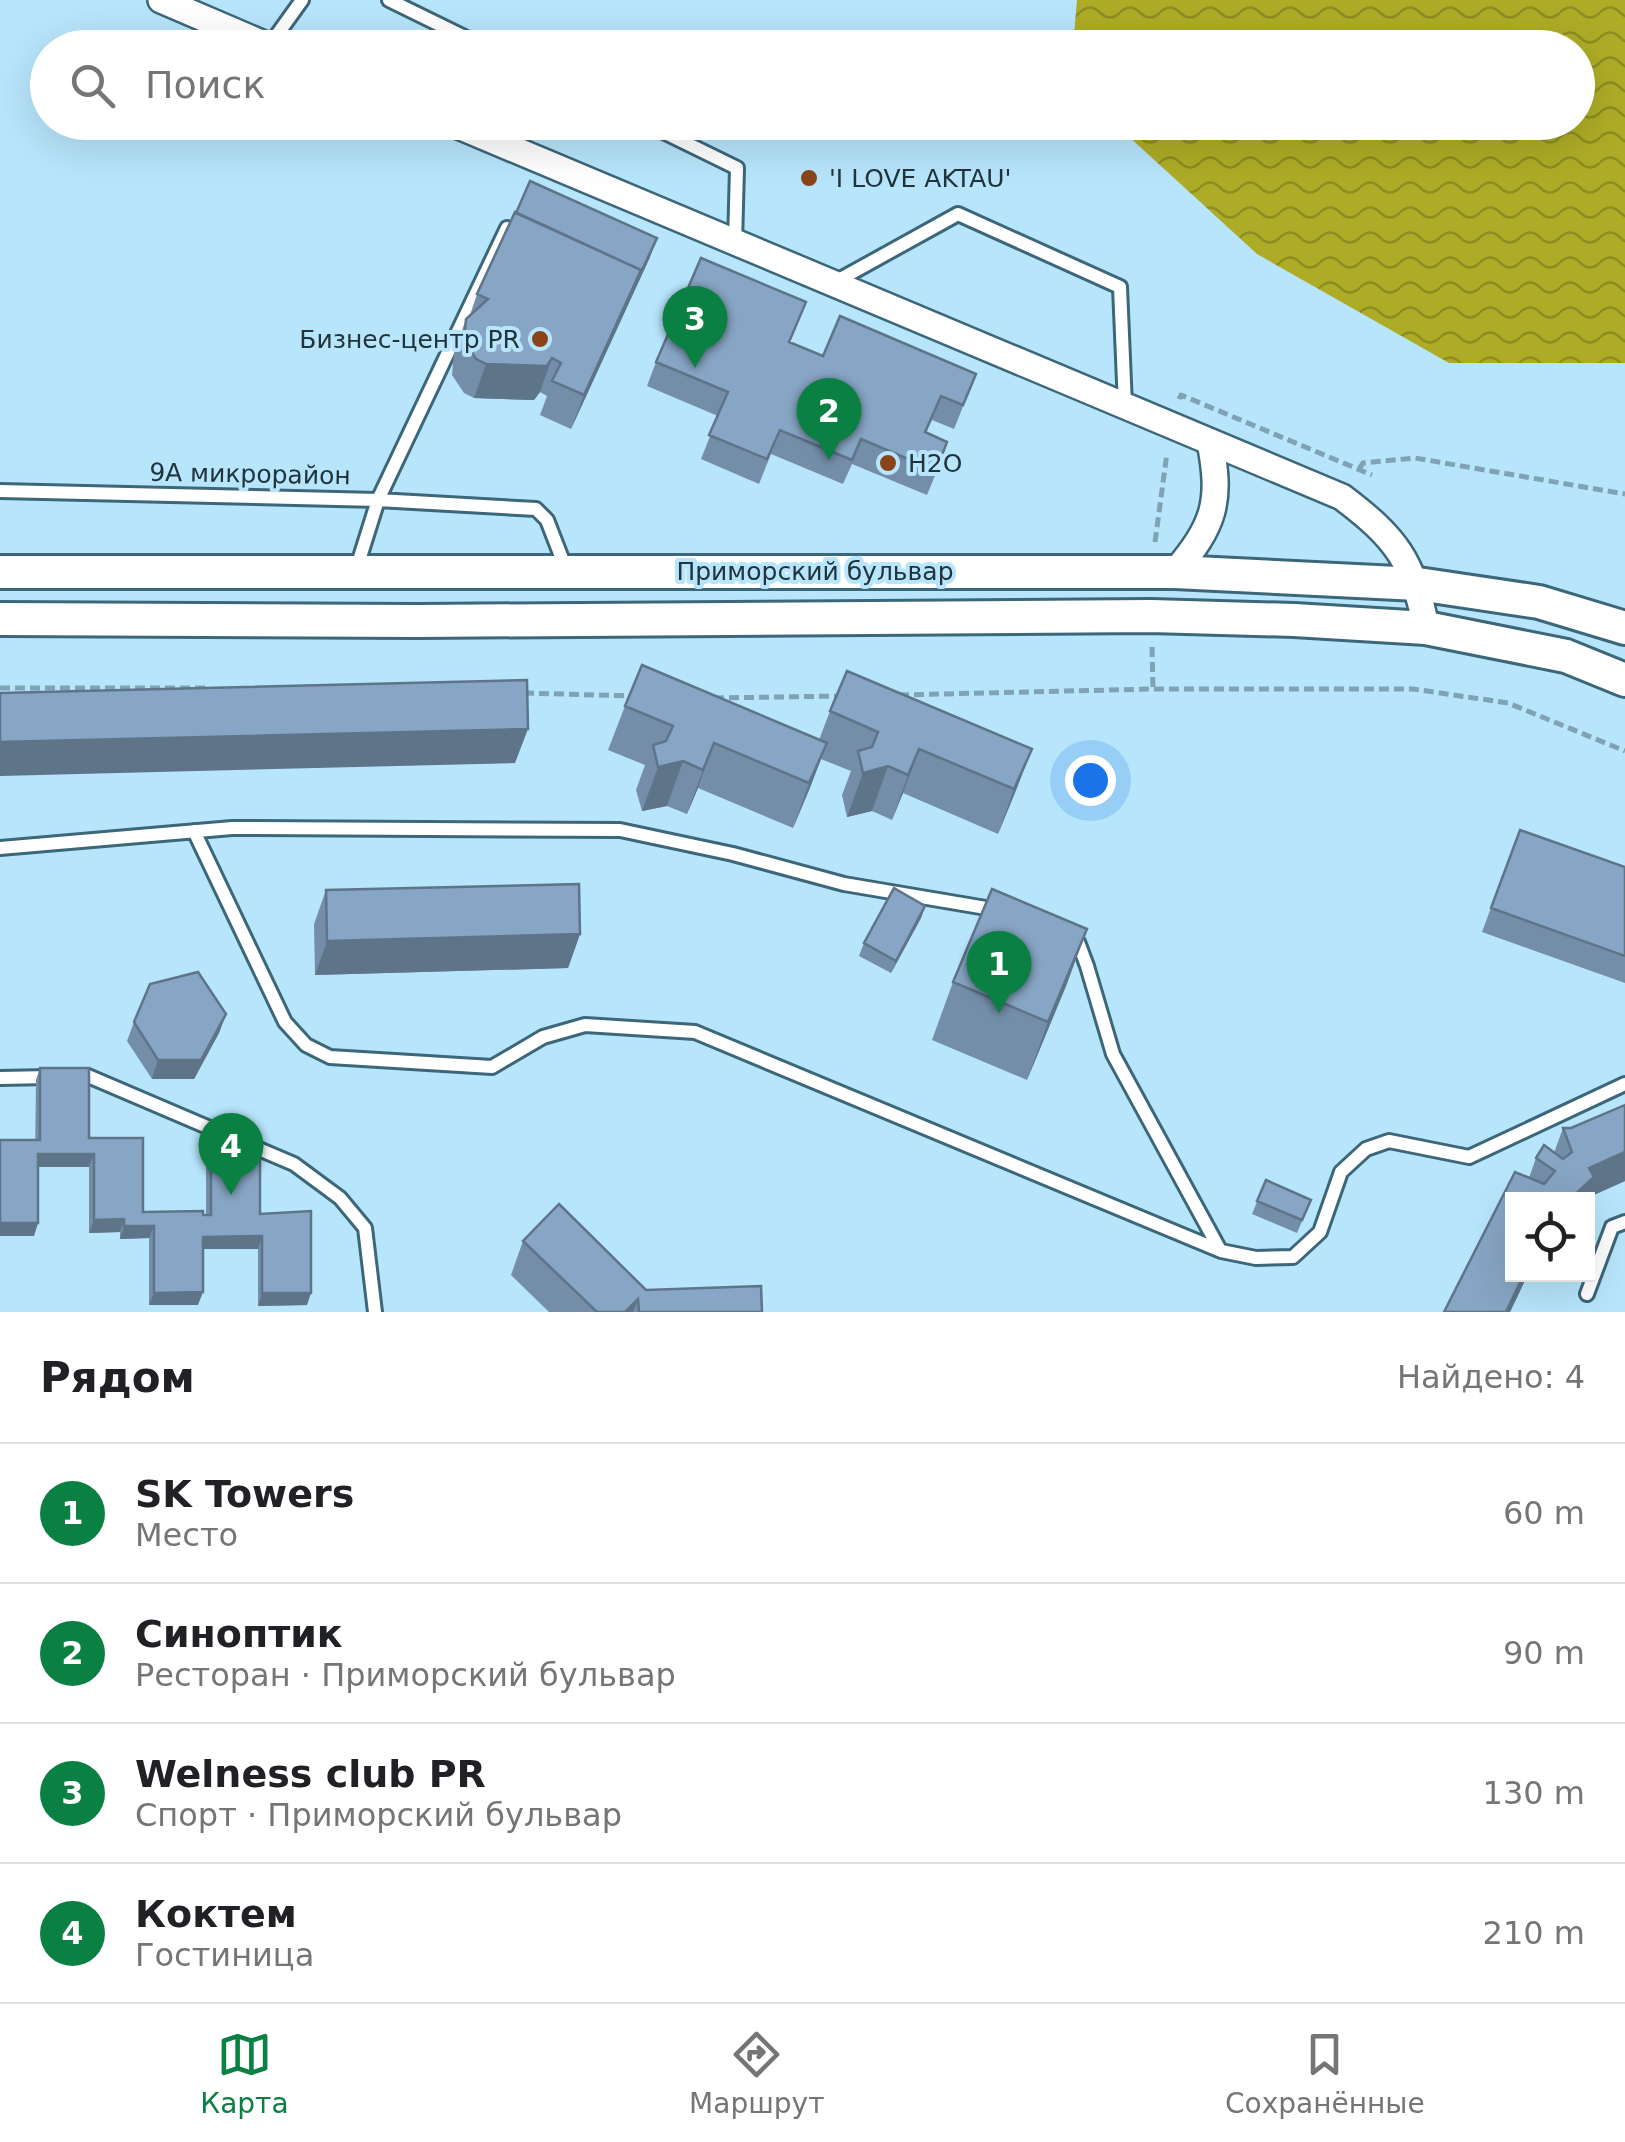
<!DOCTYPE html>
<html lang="ru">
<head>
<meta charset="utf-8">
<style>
  body { margin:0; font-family:"DejaVu Sans",sans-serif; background:#f6f6f6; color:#202124 }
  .controls { position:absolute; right:30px; bottom:30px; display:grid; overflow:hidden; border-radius:0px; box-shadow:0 10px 40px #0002 }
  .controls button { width:90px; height:90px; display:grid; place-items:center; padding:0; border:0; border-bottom:2px solid #e0e0e0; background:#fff; color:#202124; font:50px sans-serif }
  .you { position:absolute; left:1090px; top:780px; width:35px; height:35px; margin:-25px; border:8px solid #fff; border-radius:50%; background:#1a73e8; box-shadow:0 0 0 15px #1a73e833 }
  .badge { display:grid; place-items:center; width:65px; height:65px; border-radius:50%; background:#0b8043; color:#fff; font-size:32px; font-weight:700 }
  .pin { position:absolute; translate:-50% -82px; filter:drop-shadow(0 2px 5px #0008) }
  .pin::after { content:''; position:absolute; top:52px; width:35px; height:30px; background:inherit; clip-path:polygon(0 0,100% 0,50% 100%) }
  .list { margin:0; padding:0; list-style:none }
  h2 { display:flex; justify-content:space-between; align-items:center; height:130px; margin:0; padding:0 40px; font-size:42px }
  h2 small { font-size:32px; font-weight:400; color:#757577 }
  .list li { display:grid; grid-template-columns:65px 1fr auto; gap:30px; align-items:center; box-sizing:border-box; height:140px; padding:0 40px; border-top:2px solid #e0e0e0 }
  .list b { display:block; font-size:38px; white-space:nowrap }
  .list p { margin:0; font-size:32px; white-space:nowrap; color:#757577 }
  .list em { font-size:32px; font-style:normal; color:#757577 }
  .icon { flex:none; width:55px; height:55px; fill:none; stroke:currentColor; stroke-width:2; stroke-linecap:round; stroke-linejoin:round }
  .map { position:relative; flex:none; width:1625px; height:1312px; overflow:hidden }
  .search { position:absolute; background:#fff; box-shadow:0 10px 40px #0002; left:30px; right:30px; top:30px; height:110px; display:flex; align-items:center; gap:25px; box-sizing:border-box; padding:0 35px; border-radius:55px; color:#757577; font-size:38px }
  .sheet { height:690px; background:#fff }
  nav { display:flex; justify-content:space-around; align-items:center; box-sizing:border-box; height:140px; border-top:2px solid #e0e0e0; background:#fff; font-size:28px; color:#757577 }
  nav a { display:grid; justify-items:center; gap:5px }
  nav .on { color:#0b8043 }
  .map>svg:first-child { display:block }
  .water { fill:url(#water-waves) }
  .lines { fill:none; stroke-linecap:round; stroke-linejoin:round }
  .service-casing { stroke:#3c6679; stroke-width:18 }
  .minor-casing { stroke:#3c6679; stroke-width:30 }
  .tertiary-casing { stroke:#3c6679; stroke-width:38 }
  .path { stroke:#7fa3b4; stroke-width:5; stroke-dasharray:10 5; stroke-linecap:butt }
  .service { stroke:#fff; stroke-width:12 }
  .minor { stroke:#fff; stroke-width:25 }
  .tertiary { stroke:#fff; stroke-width:32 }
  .wall { fill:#748ea9 }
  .shaded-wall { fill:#5e7489 }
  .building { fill:#87a5c4; stroke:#5e7489; stroke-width:2.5 }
  .poi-dot { fill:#89441a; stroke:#b7e5fb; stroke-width:4 }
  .labels { text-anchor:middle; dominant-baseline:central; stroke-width:8; stroke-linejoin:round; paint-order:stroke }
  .poi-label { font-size:25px; fill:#21343c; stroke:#b7e5fb; text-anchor:start }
  .street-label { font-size:25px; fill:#21343c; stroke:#b7e5fb }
</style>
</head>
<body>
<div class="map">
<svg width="1625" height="1312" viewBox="0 0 1625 1312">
  <defs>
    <pattern id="water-waves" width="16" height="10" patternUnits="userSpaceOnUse" patternTransform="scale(2.5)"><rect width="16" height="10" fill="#aeac26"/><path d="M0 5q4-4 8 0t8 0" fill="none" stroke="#8d8d22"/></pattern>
  </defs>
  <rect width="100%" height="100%" fill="#b7e5fb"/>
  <path class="water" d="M1077,0H1625V363H1449L1257,254L1114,123L1578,122V48L1073,47Z"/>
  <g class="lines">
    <g class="service-casing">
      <path id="service" d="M389,0L487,48
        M269,46L302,0
        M643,122L737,168L735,243
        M835,282L958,214L1120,287L1125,406
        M0,491L378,500L507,228
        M356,570L378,500L536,509L547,520L566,569
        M194,831L285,1022L306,1045L330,1057L492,1067L543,1037L585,1025L695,1032L1221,1251L1256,1258L1293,1257L1320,1232L1341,1172L1366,1149L1389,1141L1469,1157L1625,1084
        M0,848L232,828L620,830L733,854L844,884L998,910
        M1071,936L1078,942L1087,966L1113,1054L1220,1250
        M75,1077L88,1076L294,1164L340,1198L365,1228L375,1312
        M0,1078L50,1077
        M1587,1294L1612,1227L1625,1222"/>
    </g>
    <g class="minor-casing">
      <path id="minor" d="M161,0L273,48
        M449,122L1342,497C1395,537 1414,561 1426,628
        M1175,572C1214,525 1222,503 1210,442"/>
    </g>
    <g class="tertiary-casing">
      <path id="tertiary" d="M0,572H1175L1418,584L1539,602L1625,628
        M0,619L418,621L1151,616L1294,620L1426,628L1566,656L1625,680"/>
    </g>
    <path class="path" d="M1179,399L1181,395L1372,475
      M1359,469L1363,463L1415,458L1625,494
      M1155,542L1167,453
      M1152,647L1153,689
      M0,688H208
      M524,693L633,696
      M899,695L1153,689H1413L1508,703L1625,751
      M714,698L843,696"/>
    <use href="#service" class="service"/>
    <use href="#minor" class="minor"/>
    <use href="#tertiary" class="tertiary"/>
  </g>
  <path class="wall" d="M650,257L571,429L540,415L547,396L540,392L534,400L474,398L464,393L452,375L454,353L466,319L470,315L477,294Z
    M806,302L790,342L823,356L976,374L954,429L932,420L926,433L939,466L927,495L852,464L843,484L771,454L759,484L701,459L718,416L647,386L656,362Z
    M625,706L819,740L830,711L1032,749L998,834L903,793L892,820L872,811L847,817L842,795L851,771L821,759L793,828L698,788L687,814L667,806L642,811L636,790L645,765L608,750Z
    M1520,830L1625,867V983L1482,932Z
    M326,890L580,934L568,968L315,975L314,924Z
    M925,906L921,918L891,973L859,956L864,943Z
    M1087,929L1066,986L1027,1080L932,1040L953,982Z
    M226,1014L219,1033L194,1079H152L127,1041L134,1022Z
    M40,1068L143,1212L206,1215V1151L211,1138L260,1214L307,1305L258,1306V1249H203L198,1305H149V1238L120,1239V1232L89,1233V1167H38L34,1236L36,1080Z
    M1625,1105V1181L1587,1198L1586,1200H1512V1274H1528L1510,1312H1444L1515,1172L1529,1178L1536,1158L1544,1145L1554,1153L1563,1128H1571Z
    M1266,1180L1311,1200L1297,1233L1252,1214Z
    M523,1241L646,1290L762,1312H549L511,1275Z"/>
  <path class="shaded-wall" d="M657,238L650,257L571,429L584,395Z
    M552,358L540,392L534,400L474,398L486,364Z
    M528,729L515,763L0,776V742Z
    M714,743L698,788L687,814L703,770Z
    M827,743L810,788L793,828L809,783Z
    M919,749L903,793L892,820L908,775Z
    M1032,749L1015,793L998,834L1014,789Z
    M683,761L667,806L642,811L658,767Z
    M888,766L872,811L847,817L863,773Z
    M925,906L921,918L891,973L896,961Z
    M1087,929L1066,986L1027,1080L1048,1022Z
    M580,934L568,968L315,975L327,941Z
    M226,1014L219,1033L194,1079H152L158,1060Z
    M1625,1152V1181L1587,1198L1586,1200H1569L1589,1168Z
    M38,1154H94L89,1167H34Z
    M124,1219L120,1232L89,1233L94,1220Z
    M0,1223H38L34,1236H0Z
    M124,1226H154L149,1238L120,1239Z
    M262,1236L258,1249H198L203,1237Z
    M1524,1274H1528L1510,1312H1506Z
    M203,1292L198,1305H149L154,1293Z
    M262,1293H311L307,1305L258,1306Z
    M638,1299L633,1312H625Z"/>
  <path class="building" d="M530,181L657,238L635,285L641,270L516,213Z
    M515,212L641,270L584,395L552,381L561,363L552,358L547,366L486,364L476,359L464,341L466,319L488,299L477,294Z
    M701,258L806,302L789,342L823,356L840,316L976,374L963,405L941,396L925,432L947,442L936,471L861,439L852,460L780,430L767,459L709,435L728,392L656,362Z
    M642,665L827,743L809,783L714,743L703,770L683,761L658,767L653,745L666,741L673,726L625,706Z
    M847,671L1032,749L1014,789L919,749L908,775L888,766L863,773L858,751L872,747L878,732L830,711Z
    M527,680L528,729L0,742V693Z
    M1520,830L1625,867V956L1491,908Z
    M579,884L580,934L327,941L326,890Z
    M894,888L925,906L896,961L864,943Z
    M992,889L1087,929L1048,1022L953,982Z
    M198,972L226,1014L201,1060H158L134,1022L150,984Z
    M40,1068H89V1138H143V1212L203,1211V1215H211V1138L260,1137V1214L311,1211V1293H262V1236L203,1237V1292L154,1293V1226H124V1219L94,1220V1154H38V1223H0V1140H40Z
    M1625,1105V1152L1589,1168L1594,1177L1569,1200H1512V1274H1524L1506,1312H1444L1515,1172L1544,1184L1555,1171L1536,1158L1544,1145L1563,1159L1572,1152L1563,1128H1571Z
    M1266,1180L1311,1200L1302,1220L1257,1201Z
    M559,1204L646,1290L761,1286L762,1312H639L638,1299L625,1312H597L523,1241Z"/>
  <g class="poi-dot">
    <circle cx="809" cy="178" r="10"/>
    <circle cx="540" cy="339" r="10"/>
    <circle cx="888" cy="463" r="10"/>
  </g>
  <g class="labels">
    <g class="poi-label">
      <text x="829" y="178">'I LOVE AKTAU'</text>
      <text x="520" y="339" text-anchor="end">Бизнес-центр PR</text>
      <text x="908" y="463">H2O</text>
    </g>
    <g class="street-label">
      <text transform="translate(250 474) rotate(1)">9А микрорайон</text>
      <text x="815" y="571">Приморский бульвар</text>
    </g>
  </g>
</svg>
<div class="controls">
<button><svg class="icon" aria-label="locate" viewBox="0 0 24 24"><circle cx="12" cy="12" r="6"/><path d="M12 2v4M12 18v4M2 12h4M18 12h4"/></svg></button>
</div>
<div class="you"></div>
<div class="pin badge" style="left:999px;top:1013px">1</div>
<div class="pin badge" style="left:829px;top:460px">2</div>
<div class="pin badge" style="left:695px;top:368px">3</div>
<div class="pin badge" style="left:231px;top:1195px">4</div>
<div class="search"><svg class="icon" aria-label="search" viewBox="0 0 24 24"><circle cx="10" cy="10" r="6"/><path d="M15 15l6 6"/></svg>Поиск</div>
</div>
<section class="sheet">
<h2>Рядом<small>Найдено: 4</small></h2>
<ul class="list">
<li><span class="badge">1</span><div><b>SK Towers</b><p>Место</p></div><em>60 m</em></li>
<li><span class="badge">2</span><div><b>Синоптик</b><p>Ресторан · Приморский бульвар</p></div><em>90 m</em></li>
<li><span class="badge">3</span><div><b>Welness club PR</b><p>Спорт · Приморский бульвар</p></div><em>130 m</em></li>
<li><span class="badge">4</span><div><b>Коктем</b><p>Гостиница</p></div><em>210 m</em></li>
</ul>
</section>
<nav>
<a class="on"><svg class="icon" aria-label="map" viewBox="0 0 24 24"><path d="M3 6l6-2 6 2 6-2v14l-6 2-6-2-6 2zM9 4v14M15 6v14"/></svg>Карта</a>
<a><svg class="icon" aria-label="directions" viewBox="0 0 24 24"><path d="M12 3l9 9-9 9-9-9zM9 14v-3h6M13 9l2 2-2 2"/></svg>Маршрут</a>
<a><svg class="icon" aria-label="saved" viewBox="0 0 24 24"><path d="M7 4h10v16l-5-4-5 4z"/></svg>Сохранённые</a>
</nav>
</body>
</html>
